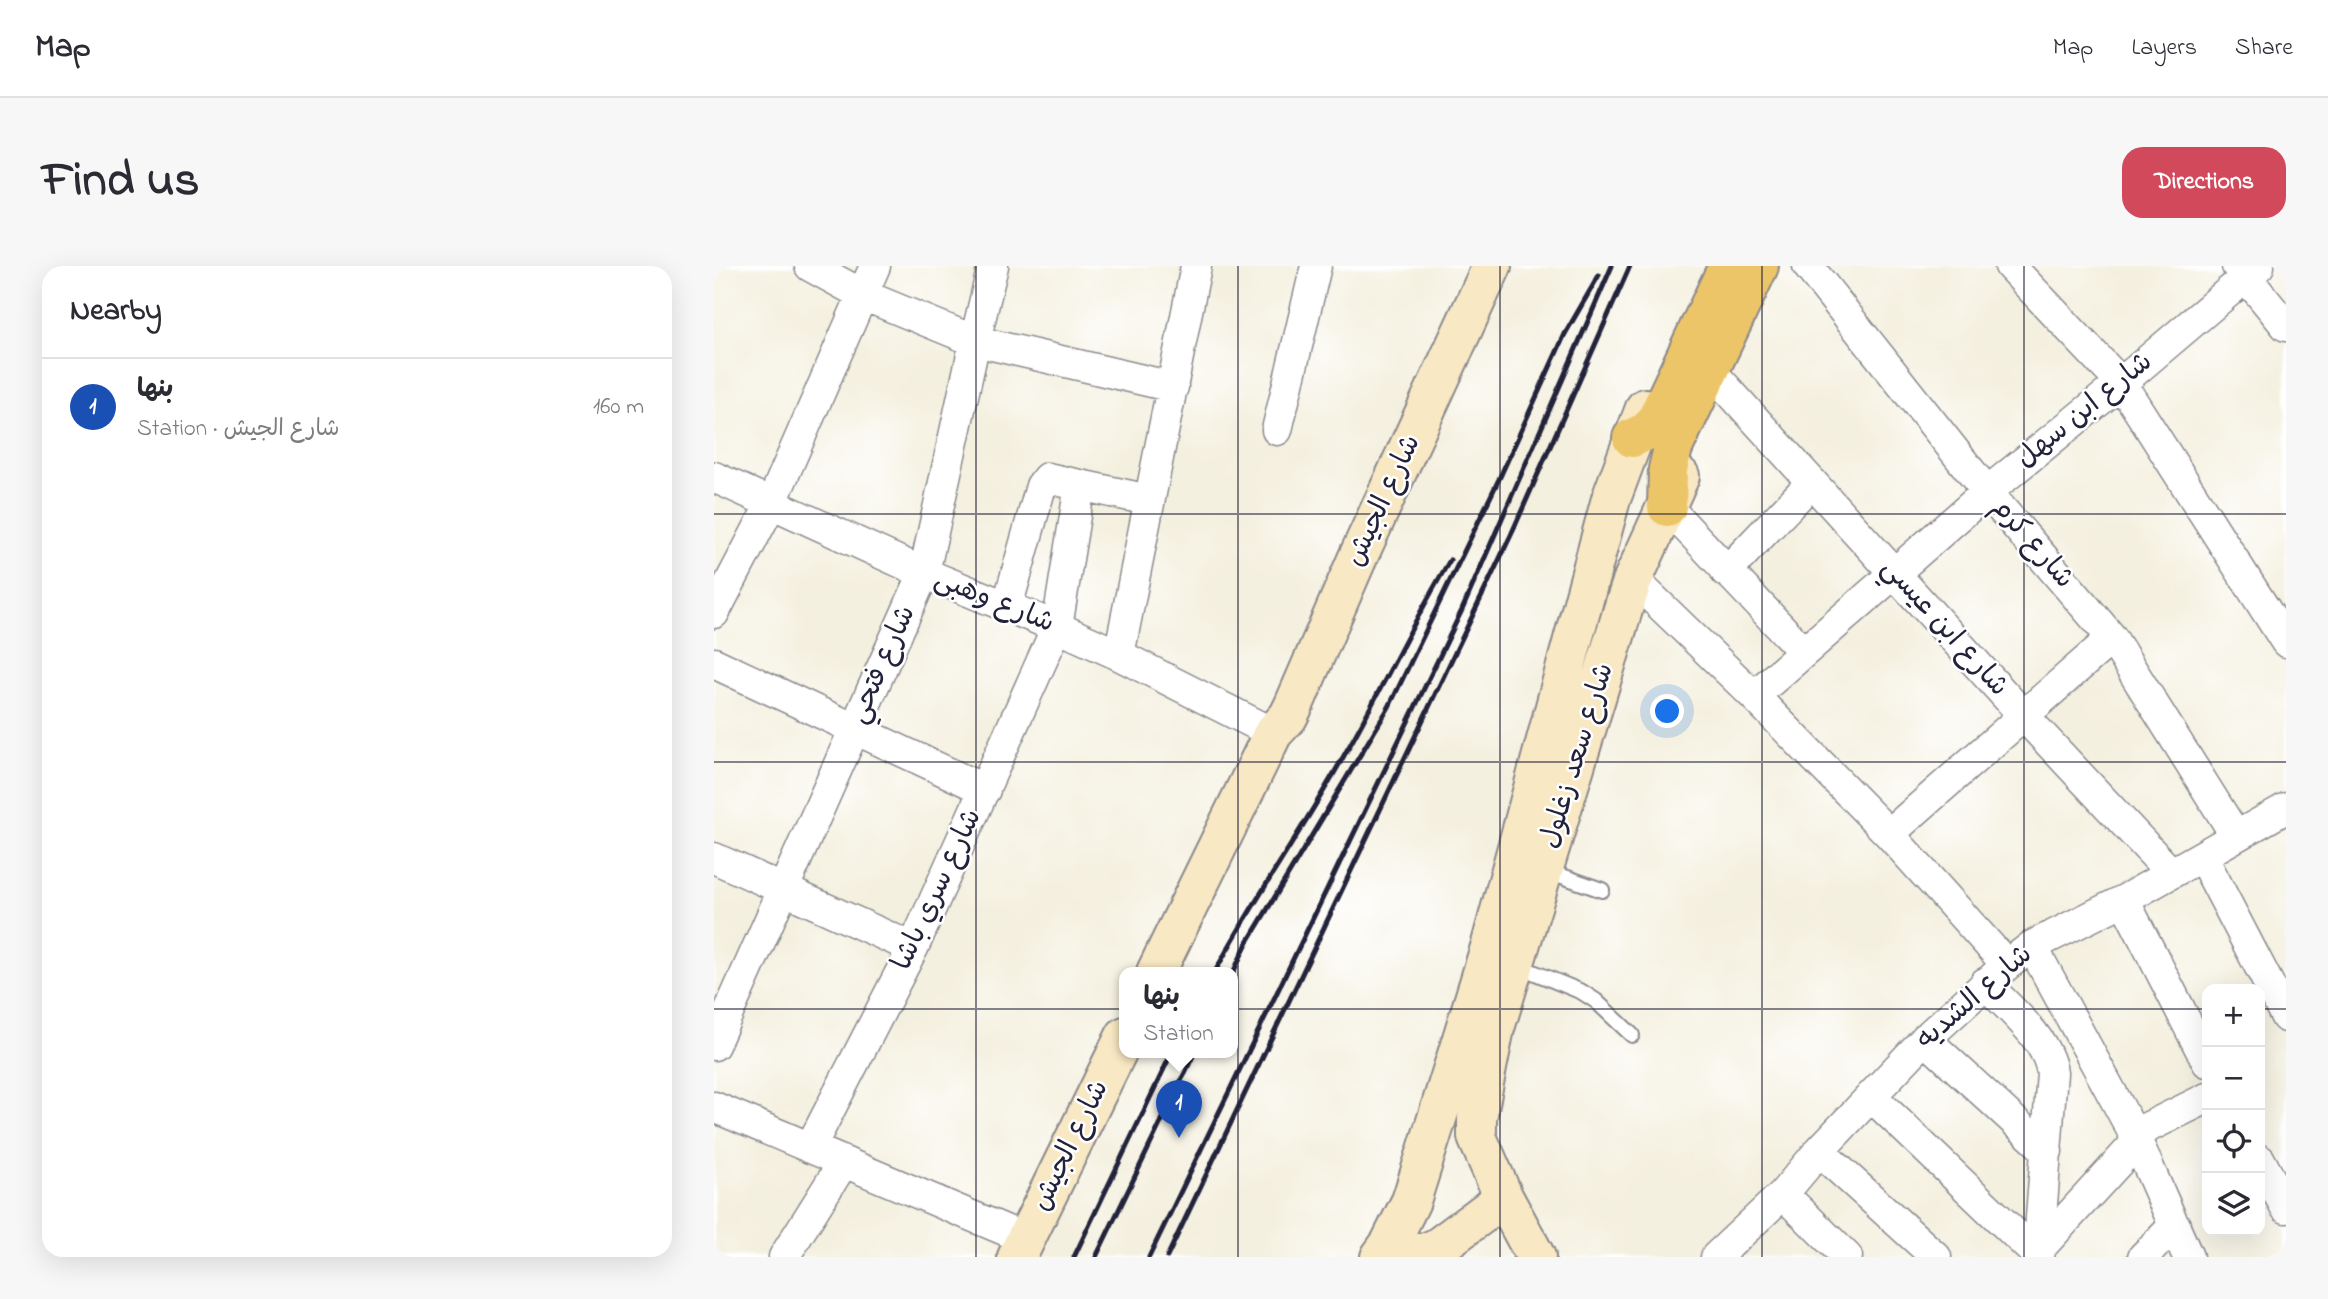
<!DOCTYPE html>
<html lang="en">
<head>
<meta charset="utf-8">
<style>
  body { margin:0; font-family:"Indie Flower","Playpen Sans Arabic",sans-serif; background:#f7f7f7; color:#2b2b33 }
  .controls { position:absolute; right:21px; bottom:21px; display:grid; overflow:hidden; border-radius:14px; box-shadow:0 7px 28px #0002 }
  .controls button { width:63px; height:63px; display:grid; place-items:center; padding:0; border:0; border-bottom:2px solid #e1e1e2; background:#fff; color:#2b2b33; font:35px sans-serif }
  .you { position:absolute; left:954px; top:446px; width:24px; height:24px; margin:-18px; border:5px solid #fff; border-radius:50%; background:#1a73e8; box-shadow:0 0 0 10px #1a73e833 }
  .badge { display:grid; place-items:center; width:46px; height:46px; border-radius:50%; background:#d1495b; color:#fff; font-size:23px; font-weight:700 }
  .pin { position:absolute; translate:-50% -58px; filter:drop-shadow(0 2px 4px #0008) }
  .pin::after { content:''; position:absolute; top:37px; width:24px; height:21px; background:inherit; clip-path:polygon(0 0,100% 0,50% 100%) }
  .popup { position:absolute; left:405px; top:701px; width:119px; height:91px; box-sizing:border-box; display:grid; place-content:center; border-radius:14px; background:#fff; filter:drop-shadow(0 2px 5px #0005); font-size:23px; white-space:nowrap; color:#7c7c81 }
  .popup b { font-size:26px; color:#2b2b33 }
  .popup::after { content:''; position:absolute; left:50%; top:100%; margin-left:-14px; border:14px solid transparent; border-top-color:#fff }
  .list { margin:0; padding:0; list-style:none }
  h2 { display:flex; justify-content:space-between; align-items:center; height:91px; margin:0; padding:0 28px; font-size:30px }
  h2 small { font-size:23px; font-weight:400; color:#7c7c81 }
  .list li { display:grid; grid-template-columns:46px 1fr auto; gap:21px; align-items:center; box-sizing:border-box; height:98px; padding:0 28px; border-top:2px solid #e1e1e2 }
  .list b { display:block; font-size:26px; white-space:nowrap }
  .list p { margin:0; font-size:23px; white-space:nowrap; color:#7c7c81 }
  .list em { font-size:23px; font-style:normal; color:#7c7c81 }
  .icon { flex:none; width:38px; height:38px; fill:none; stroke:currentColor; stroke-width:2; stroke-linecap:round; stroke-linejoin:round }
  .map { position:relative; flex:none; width:1572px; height:991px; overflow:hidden; border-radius:21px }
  header { display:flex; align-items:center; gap:42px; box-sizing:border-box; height:98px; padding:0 35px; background:#fff; border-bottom:2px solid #e1e1e2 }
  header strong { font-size:33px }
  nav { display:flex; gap:38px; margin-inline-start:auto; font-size:24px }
  .intro { display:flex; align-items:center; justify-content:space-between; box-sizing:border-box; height:168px; padding:0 42px }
  h1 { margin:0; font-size:49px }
  .button { padding:18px 32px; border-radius:21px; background:#d1495b; color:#fff; font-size:24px; font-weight:700 }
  main { display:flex; gap:42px; padding:0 42px }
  aside { flex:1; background:#fff; border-radius:21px; box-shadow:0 7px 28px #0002 }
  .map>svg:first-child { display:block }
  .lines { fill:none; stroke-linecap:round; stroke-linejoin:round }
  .lane-casing { stroke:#8b898d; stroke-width:18 }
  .street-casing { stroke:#8b898d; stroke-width:33 }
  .secondary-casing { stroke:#8b898d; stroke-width:42 }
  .highway-casing { stroke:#8b898d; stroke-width:42 }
  .lane { stroke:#fff; stroke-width:14 }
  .street { stroke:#fff; stroke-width:30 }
  .secondary { stroke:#f8e8c3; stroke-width:38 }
  .highway { stroke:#edc569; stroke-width:38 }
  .rail { stroke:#22223b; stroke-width:5 }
  .grid { fill:none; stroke:#22223b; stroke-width:2; stroke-opacity:0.55 }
  .labels { text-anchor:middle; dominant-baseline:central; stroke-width:5; stroke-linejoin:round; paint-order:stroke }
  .street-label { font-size:28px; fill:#22223b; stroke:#fff }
</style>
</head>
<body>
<header>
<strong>Map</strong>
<nav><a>Map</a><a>Layers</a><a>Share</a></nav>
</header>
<div class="intro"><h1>Find us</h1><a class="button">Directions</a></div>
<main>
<aside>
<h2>Nearby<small></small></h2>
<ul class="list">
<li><span class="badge" style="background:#1a4fb4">1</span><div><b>بنها</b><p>Station · شارع الجيش</p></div><em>160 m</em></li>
</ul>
</aside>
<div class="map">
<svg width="1572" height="991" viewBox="0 0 1572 991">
  <rect width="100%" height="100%" fill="#fff"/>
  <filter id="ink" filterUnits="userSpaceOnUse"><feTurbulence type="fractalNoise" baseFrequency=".0143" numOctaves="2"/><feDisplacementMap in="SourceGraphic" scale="14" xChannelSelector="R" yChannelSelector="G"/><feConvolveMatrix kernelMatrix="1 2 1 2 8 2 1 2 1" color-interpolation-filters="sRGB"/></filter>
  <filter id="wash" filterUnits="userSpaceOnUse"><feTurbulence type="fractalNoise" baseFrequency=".00686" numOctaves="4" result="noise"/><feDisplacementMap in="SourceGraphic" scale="28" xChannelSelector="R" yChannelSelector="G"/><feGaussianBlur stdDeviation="1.57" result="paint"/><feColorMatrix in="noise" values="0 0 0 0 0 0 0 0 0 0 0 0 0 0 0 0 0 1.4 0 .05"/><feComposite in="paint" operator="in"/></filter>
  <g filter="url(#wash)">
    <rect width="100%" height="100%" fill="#f4f0df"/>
  </g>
  <g filter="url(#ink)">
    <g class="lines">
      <g class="lane-casing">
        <path id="lane" d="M831,604L888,624
          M802,699L868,726L882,735L918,769"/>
      </g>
      <g class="street-casing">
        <path id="street" d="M96,0L149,29L261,75L459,121
          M1094,0L1273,226L1398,372L1522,570
          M1296,0L1407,117L1572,376
          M1523,0L1572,60
          M1006,115L1309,449L1457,607
          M563,164L602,0
          M0,211L210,307L343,361L405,389L559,467
          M953,241L1090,386
          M1012,306L1098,216
          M919,313L1040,430L1175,568L1293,699
          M293,341L327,220L333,212L435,234
          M0,347L58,236L161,0
          M405,389L482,0
          M0,397L271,524
          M1040,430L1273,226L1407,117L1545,0
          M1175,568L1398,372
          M1488,590L1572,751
          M0,592L199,682
          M1410,634L1493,796
          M1318,680L1420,868L1474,991
          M1271,717C1294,742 1334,773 1338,807L1324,991
          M1211,773L1333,885
          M0,779L210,307L261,75L279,0
          M1157,830L1324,990
          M0,841L312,973
          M1420,868L1493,832
          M96,882L199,682L343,361L366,219
          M1105,885L1222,991
          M1546,894L1572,942
          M1069,928L1133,991
          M1325,983L1423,876
          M70,991L129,897
          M1002,991L1069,928L1105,885L1211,773L1293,699L1318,680L1410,634L1572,542
          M1429,991L1461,959"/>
      </g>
      <g class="secondary-casing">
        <path id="secondary" d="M442,706L559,467L574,451L579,441L644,291L778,0
          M676,977C695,988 704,991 724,981L790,932
          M303,991L411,770
          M666,991L676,977L697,935L742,792L777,678L897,233L931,142
          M822,991L790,932L763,871V852L781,762L911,337L919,313L966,210"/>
      </g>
      <g class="highway-casing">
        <path id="highway" d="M918,172L933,165L941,156L1014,0
          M953,241L954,203L959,182L1045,0"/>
      </g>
      <use href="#lane" class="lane"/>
      <use href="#street" class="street"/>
      <use href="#secondary" class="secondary"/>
      <use href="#highway" class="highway"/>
      <path class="rail" d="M501,706C541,631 591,561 632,486C668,423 698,357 736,294
        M519,707L532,679L675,441L785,213L851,68L885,9
        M360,991L458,786
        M382,991L481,786
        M435,991L748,344L898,0
        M453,991L797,269L916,0"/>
    </g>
  </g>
  <path class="grid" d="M262,0V991M524,0V991M786,0V991M1048,0V991M1310,0V991M0,248H1572M0,496H1572M0,743H1493M1546,743H1572"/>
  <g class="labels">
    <g class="street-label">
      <text transform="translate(1371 145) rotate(-39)">شارع ابن سهل</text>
      <text transform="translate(670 235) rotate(-65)">شارع الجيش</text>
      <text transform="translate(1318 278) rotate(49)">شارع كرم</text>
      <text transform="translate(280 336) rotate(22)">شارع وهبى</text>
      <text transform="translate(1230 362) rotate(48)">شارع ابن عيسي</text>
      <text transform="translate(169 399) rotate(-66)">شارع فتحي</text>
      <text transform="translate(864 490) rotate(-73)">شارع سعد زغلول</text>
      <text transform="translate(224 624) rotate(-65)">شارع سري باشا</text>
      <text transform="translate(1261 732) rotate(-41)">شارع الشديه</text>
      <text transform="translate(357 880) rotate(-64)">شارع الجيش</text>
    </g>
  </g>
</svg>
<div class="controls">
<button>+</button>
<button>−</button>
<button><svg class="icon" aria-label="locate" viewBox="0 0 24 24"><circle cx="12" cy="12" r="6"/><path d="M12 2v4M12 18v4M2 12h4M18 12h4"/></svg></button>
<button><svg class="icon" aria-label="layers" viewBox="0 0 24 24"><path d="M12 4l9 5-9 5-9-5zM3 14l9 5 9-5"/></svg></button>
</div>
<div class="you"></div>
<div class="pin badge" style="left:465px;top:872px;background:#1a4fb4">1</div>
<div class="popup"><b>بنها</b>Station</div>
</div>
</main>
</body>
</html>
